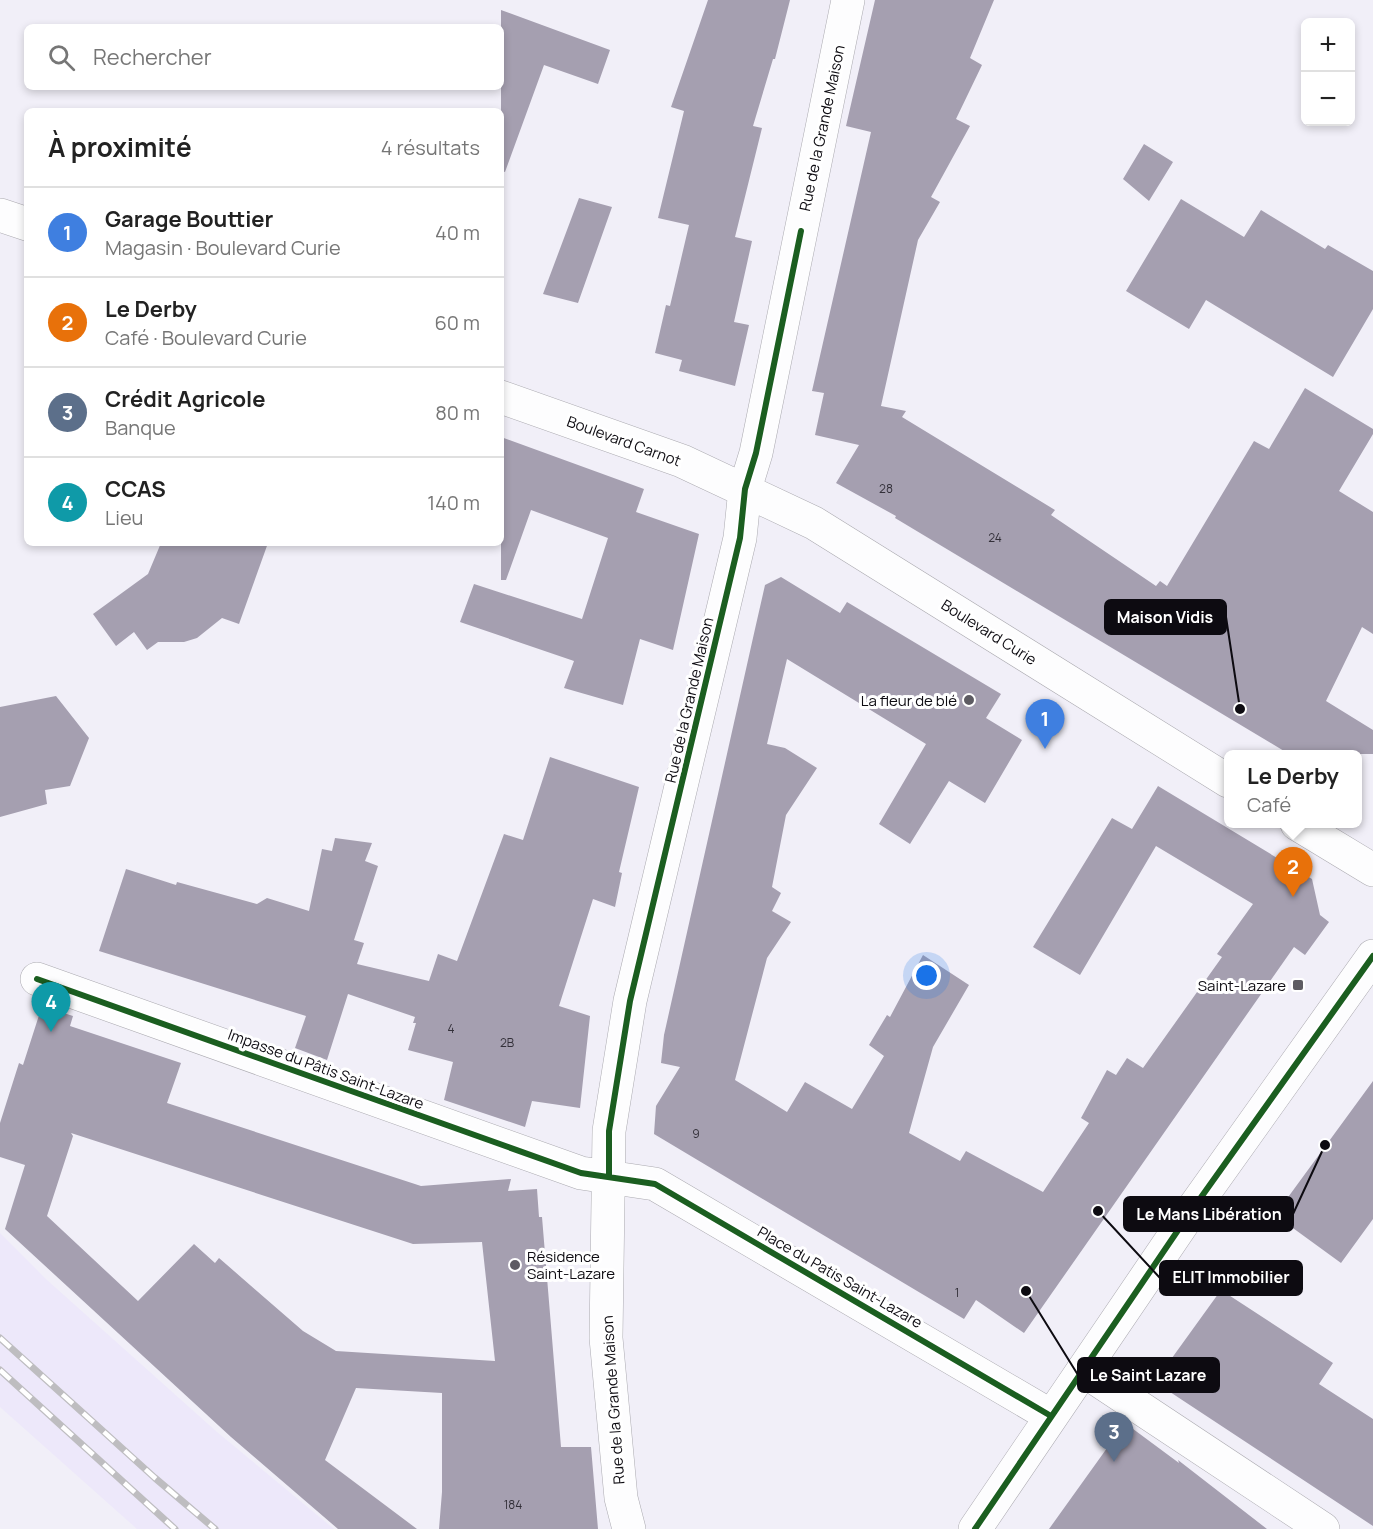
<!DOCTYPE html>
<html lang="fr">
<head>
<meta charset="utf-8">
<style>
  body { margin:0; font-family:Manrope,sans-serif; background:#f2f2f2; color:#222 }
  .controls { position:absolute; right:18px; top:18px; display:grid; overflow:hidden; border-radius:9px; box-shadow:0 3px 9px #0003 }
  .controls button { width:54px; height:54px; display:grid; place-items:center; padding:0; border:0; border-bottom:2px solid #e0e0e0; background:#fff; color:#222; font:30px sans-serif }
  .you { position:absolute; left:927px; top:976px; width:21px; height:21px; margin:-15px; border:4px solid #fff; border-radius:50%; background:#1a73e8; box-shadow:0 0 0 9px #1a73e833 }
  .badge { display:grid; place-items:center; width:39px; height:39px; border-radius:50%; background:#5d5b62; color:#fff; font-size:20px; font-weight:700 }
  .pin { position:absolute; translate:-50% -50px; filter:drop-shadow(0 2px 3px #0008) }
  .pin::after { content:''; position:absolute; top:32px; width:21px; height:18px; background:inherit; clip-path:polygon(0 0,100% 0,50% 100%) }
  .popup { position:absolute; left:1224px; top:750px; width:138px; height:78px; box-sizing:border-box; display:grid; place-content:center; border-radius:9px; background:#fff; filter:drop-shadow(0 2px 4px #0005); font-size:20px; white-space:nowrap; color:#767676 }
  .popup b { font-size:22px; color:#222 }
  .popup::after { content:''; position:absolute; left:50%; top:100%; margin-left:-12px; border:12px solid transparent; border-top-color:#fff }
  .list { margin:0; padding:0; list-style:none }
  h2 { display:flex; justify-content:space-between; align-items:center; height:78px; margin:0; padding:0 24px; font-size:26px }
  h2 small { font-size:20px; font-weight:400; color:#767676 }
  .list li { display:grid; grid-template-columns:39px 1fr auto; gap:18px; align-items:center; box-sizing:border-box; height:90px; padding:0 24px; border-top:2px solid #e0e0e0 }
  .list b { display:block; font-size:22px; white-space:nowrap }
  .list p { margin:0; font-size:20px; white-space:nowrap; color:#767676 }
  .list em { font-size:20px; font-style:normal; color:#767676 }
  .icon { flex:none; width:33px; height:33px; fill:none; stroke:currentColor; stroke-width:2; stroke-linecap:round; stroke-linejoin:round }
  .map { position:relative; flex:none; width:1373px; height:1529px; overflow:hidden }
  .search { position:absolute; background:#fff; box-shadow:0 3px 9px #0003; left:24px; top:24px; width:480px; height:66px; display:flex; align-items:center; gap:15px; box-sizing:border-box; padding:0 21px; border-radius:9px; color:#767676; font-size:22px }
  .panel { position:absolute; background:#fff; box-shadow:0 3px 9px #0003; left:24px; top:108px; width:480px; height:438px; border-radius:9px }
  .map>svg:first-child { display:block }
  .built { fill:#ede8fa }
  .building { fill:#a59fb0; fill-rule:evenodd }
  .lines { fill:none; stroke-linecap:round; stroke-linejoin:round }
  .minor-casing { stroke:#abaab0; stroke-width:34 }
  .major-casing { stroke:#abaab0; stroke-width:34 }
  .minor { stroke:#fdfdfe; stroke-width:33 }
  .major { stroke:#fdfdfe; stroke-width:33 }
  .rail-casing { stroke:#bebdc0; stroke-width:7 }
  .rail { stroke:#fff; stroke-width:4.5; stroke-dasharray:14; stroke-linecap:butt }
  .cycleway-casing { stroke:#fff; stroke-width:10 }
  .cycleway { stroke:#1b5e20; stroke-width:6 }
  .poi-dot { fill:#5d5b62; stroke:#fff; stroke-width:2 }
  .labels { text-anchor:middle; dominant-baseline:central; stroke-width:6; stroke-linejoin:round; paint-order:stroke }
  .number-label { font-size:12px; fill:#333039 }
  .street-label { font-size:15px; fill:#0d0b11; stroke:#fff }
  .poi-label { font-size:15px; fill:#0d0b11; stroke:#fff; text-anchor:end }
  .leader { fill:none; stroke:#0d0b11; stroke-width:2 }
  .callout-dot { fill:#0d0b11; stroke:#fff; stroke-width:2 }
  .callout { fill:#0d0b11; stroke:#0d0b11; stroke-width:2 }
  .callout-label { font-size:16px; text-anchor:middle; font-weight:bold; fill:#fff }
</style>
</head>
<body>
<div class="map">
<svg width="1373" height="1529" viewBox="0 0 1373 1529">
  <rect width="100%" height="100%" fill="#f1eff8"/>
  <path class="built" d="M0,1233L47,1280L217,1432L334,1529H137L0,1407Z"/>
  <path class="building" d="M708,0H790L775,59H773L753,126L762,128L735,237L752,241L734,322L749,325L735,386L679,371L682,360L655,353L666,305L670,306L689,225L658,218L684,111L671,107Z
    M875,0H994L970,58L982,65L956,119L970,126L931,197L940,202L918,240L881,406L906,411L902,417L1055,510L1051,515L1156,586L1160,581L1167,586L1254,441L1269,449L1305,388L1373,429V434L1339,491L1373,512V634L1362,627L1326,701L1373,730V754H1289L895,518L896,516L836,483L859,445L815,435L824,393L812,391L871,132L846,126Z
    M501,10L610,50L598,84L544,65L505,172L501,171Z
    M1144,144L1173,162L1149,201L1123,179Z
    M579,198L612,207L578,303L543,294Z
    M1181,199L1244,237L1261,210L1325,249L1328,245L1373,271V309L1333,377L1206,300L1189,329L1126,291Z
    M501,437L644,489L636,512L699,534L673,650L640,639L623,705L564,688L574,661L460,622L474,584L582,619L608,538L531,510L506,580H501Z
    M161,543H268L239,624L222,618L197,638L184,642H158L147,650L134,632L116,646L93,614L148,574Z
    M781,577L840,613L847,602L1001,694L986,718L1022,740L985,803L949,781L910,844L879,824L926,744L787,659L767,744L785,748L817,768L786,815L772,887L781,893L772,911L791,922L767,958L735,1080L787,1112L805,1082L852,1109L884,1056L869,1045L887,1015L890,1017L923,955L969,985L933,1047L909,1133L960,1161L966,1151L1043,1192L1089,1123L1081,1118L1107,1070L1116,1075L1127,1058L1143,1068L1222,957L1217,954L1253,904L1156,846L1080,975L1033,947L1112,818L1132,829L1158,786L1312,879L1320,915L1329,922L1305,955L1294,947L1024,1333L976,1300L964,1319L654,1134L656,1106L680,1067L661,1063L664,1035L755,629L765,585Z
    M56,696L89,738L70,786L45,790L47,804L0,817V707Z
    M550,757L639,787L619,872L622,873L615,907L593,899L559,1006L590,1016L580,1108L532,1101L525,1127L444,1100L453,1062L408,1050L416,1023H413L415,1017L348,994L327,1060L295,1048L306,1016L99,951L126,869L176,885L177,882L257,904L267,898L309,911L322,849L332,851L335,838L372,843L365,861L378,866L354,940L364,943L357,964L429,981L438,954L457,961L504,834L523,840Z
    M42,1006L73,1016L70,1026L181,1063L167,1103L421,1186L511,1179L508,1191L537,1189L539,1217H542L561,1447H591L598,1529H439L442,1492V1393L356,1388L325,1460L417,1529H338L231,1437L5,1229L25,1165L0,1157V1123L19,1063L23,1065ZM71,1133L413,1244L482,1242L495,1361L336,1351L303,1331L219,1258L215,1263L194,1244L138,1301L47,1216L73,1136Z
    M1373,1081V1219L1341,1263L1275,1215Z
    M1221,1290L1333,1363L1319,1384L1373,1419V1526L1167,1390L1164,1369Z
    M1125,1423L1179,1463L1178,1460L1267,1529H1049Z"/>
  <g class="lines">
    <g class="minor-casing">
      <path id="minor" d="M0,215L27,224
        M501,397L682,461L814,523L1228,781
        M1297,824L1373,870
        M37,979L581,1173L655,1184L1051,1416
        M1083,1370L1323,1529
        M629,1529L621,1498L606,1338L609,1131L630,1001L740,538L745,489L756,453L848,0"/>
    </g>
    <g class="major-casing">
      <path id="major" d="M975,1529L1187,1217L1373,956"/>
    </g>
    <use href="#minor" class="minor"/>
    <use href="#major" class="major"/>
    <g class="rail-casing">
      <path id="rail" d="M0,1338L155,1478L215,1529
        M0,1370L175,1529"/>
    </g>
    <use href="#rail" class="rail"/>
    <g class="cycleway-casing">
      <path id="cycleway" d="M37,979L581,1173L655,1184L1051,1416
        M609,1176V1131L630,1001L740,538L745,489L756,453L801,231
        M975,1529L1187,1217L1373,956"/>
    </g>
    <use href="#cycleway" class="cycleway"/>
  </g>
  <g class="poi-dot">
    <circle cx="969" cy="700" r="6"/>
    <rect x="1292" y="979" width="12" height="12" rx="3"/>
    <circle cx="515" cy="1265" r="6"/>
  </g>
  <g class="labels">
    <g class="number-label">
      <text x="886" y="488">28</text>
      <text x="995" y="537">24</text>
      <text x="451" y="1028">4</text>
      <text x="507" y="1042">2B</text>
      <text x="696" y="1133">9</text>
      <text x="957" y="1292">1</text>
      <text x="513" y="1504">184</text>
    </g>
    <g class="street-label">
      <text transform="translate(822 128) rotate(-78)">Rue de la Grande Maison</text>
      <text transform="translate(624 441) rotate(20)">Boulevard Carnot</text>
      <text transform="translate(989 632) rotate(32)">Boulevard Curie</text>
      <text transform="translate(689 700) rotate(-77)">Rue de la Grande Maison</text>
      <text transform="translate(326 1069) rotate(20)">Impasse du Pâtis Saint-Lazare</text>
      <text transform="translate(840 1277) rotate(30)">Place du Patis Saint-Lazare</text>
      <text transform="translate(613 1400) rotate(-94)">Rue de la Grande Maison</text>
    </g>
    <g class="poi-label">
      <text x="957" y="700">La fleur de blé</text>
      <text x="1286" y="985">Saint-Lazare</text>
      <text x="527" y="1256" text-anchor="start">Résidence<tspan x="527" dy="17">Saint-Lazare</tspan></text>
    </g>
  </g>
  <path class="leader" d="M1240 709L1226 617M1325 1145L1293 1214M1098 1211L1160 1278M1026 1291L1078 1375"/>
  <g class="callout-dot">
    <circle cx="1240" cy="709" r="6"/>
    <circle cx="1325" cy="1145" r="6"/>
    <circle cx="1098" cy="1211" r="6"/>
    <circle cx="1026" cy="1291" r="6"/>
  </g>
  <g class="callout">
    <rect x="1105" y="600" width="121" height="34" rx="6"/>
    <rect x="1124" y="1197" width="169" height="34" rx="6"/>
    <rect x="1160" y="1261" width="142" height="34" rx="6"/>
    <rect x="1078" y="1358" width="141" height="34" rx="6"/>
  </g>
  <g class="callout-label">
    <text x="1165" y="623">Maison Vidis</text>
    <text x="1209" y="1220">Le Mans Libération</text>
    <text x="1231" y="1283">ELIT Immobilier</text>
    <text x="1148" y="1381">Le Saint Lazare</text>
  </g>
</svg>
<div class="controls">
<button>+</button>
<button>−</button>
</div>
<div class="you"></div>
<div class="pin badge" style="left:1045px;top:749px;background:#3f7fe0">1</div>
<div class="pin badge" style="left:1293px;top:897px;background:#e8710a">2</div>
<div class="popup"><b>Le Derby</b>Café</div>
<div class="pin badge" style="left:1114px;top:1462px;background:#5c6f8a">3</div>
<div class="pin badge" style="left:51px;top:1032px;background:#0f9aa8">4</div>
<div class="search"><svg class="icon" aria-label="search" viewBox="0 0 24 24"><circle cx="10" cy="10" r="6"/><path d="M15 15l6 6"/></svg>Rechercher</div>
<section class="panel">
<h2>À proximité<small>4 résultats</small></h2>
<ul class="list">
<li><span class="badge" style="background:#3f7fe0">1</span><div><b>Garage Bouttier</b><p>Magasin · Boulevard Curie</p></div><em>40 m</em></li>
<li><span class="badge" style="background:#e8710a">2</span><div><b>Le Derby</b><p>Café · Boulevard Curie</p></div><em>60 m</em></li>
<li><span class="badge" style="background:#5c6f8a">3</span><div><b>Crédit Agricole</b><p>Banque</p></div><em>80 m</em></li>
<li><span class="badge" style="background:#0f9aa8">4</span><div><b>CCAS</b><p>Lieu</p></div><em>140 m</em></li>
</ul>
</section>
</div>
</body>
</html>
